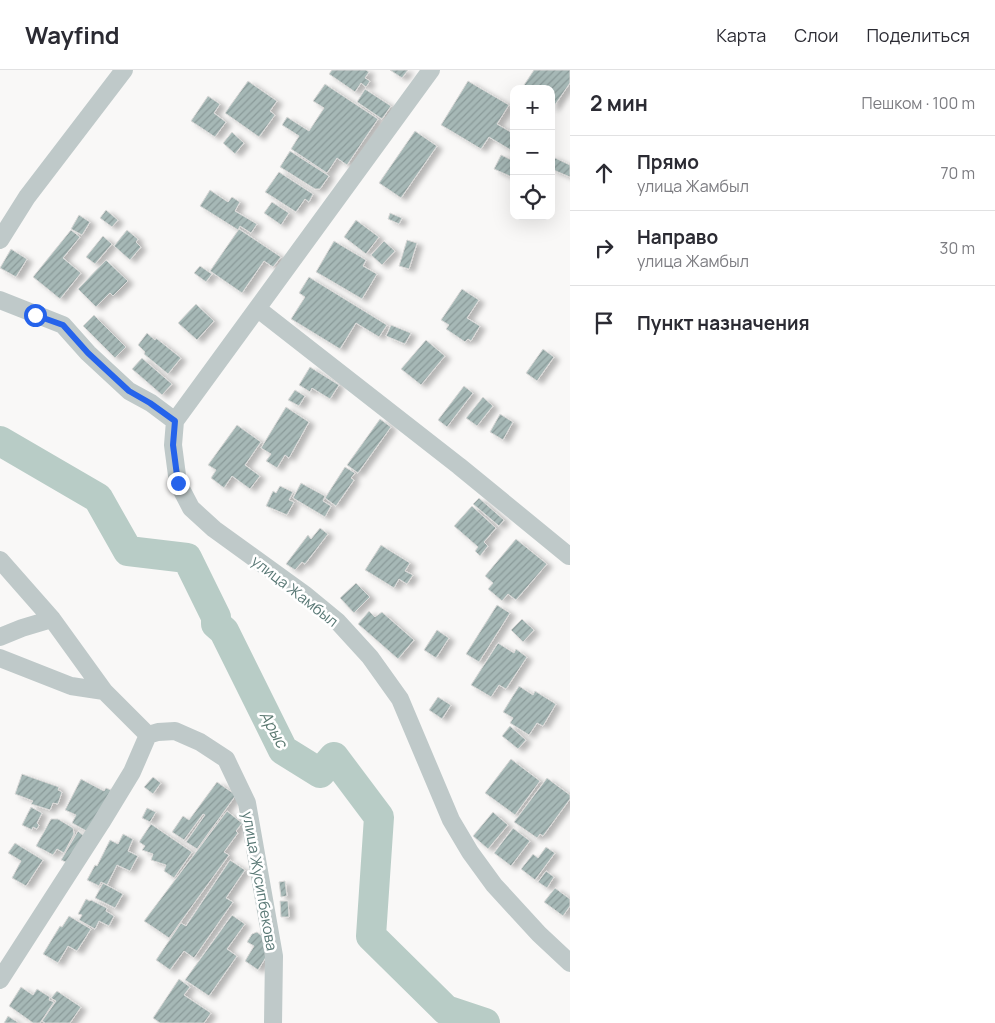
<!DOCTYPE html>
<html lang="ru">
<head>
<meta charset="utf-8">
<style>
  body { margin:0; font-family:Manrope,sans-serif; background:#f7f7f7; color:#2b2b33 }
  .controls { position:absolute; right:15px; top:15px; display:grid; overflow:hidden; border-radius:10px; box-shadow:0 5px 20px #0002 }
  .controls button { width:45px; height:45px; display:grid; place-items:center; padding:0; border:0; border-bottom:1px solid #e1e1e2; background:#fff; color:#2b2b33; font:25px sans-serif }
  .stop { position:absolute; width:15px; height:15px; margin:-11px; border:4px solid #2563eb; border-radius:50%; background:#fff }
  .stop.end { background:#2563eb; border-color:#fff; box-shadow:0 1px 5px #0008 }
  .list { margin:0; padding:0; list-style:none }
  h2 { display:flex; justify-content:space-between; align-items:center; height:65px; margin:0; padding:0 20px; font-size:21px }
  h2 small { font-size:16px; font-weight:400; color:#7c7c81 }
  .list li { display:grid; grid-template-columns:32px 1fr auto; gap:15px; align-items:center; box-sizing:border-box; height:75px; padding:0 20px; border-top:1px solid #e1e1e2 }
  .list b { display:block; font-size:19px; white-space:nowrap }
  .list p { margin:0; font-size:16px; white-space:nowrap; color:#7c7c81 }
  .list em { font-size:16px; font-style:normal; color:#7c7c81 }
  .icon { flex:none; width:28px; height:28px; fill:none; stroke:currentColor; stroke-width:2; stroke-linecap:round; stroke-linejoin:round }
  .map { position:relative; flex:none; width:570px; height:953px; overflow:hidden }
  header { display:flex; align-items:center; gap:30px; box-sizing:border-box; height:70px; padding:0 25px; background:#fff; border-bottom:1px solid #e1e1e2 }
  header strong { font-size:24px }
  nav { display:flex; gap:28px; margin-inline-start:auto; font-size:18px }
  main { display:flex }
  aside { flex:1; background:#fff }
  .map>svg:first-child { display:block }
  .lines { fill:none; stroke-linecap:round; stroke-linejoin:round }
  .river { stroke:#b8ccc6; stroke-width:30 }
  .building { fill:url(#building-hatch); stroke:#dbdad9; filter:url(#shadow) }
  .minor { stroke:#bfc9c9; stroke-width:18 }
  .route { stroke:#2563eb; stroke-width:6 }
  .labels { text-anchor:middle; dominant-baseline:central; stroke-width:5; stroke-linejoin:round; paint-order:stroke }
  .street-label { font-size:15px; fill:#597875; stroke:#fff }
  .water-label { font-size:16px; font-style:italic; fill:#58766e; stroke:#fff }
</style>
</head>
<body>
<header>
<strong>Wayfind</strong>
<nav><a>Карта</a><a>Слои</a><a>Поделиться</a></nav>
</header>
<main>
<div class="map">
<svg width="570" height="953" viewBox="0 0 570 953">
  <defs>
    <pattern id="building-hatch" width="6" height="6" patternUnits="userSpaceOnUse" patternTransform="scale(1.25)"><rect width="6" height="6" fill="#a6b8b6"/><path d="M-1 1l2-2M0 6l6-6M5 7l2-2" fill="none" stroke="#8a9a99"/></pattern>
    <filter id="shadow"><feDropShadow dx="5.5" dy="3" stdDeviation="2.5" flood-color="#0004"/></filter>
  </defs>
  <rect width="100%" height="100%" fill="#f9f8f7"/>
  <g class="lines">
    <path class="river" d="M0,371L98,428L128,481L187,488L216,547V554L224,561L283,680L320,703L334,687L379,747L371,866L446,940L485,953"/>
  </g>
  <path class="building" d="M332,0H366L369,2L365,8L370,11L366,17L361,13L355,22L329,4Z
    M390,0H408L402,8Z
    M534,0H570V13L552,39L551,19L522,18Z
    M248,11L277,31L270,41L275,45L259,67L225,43Z
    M468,11L509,35L497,54L514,64V82L489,67L481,79L441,55Z
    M325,14L378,49L347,95L337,88L327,103L291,79L299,66L282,55L287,47L309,61L324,38L313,31Z
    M365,19L391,36L382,49L357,32Z
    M208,26L220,34L214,43L226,52L215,67L191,51Z
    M415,61L437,76L401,128L379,113Z
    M232,62L244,73L235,84L223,73Z
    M290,81L329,106L320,119H315L280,97Z
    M501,85L514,91V108L494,99Z
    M551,86L570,95V107L551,99Z
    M279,102L313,124L309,132L305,129L296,142L265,122Z
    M210,120L228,132L232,127L240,132L235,141L257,154L251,163L240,156L238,160L200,136Z
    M272,132L289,143L281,155L264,143Z
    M106,140L118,150L112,157L100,148Z
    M390,143L402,148L399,154L388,149Z
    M79,145L90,152L82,165L71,159Z
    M356,150L379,167L366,184L344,167Z
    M239,159L281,187L273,197L264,191L242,223L210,201Z
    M71,160L80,167L63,188L81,203L60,229L33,207Z
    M127,160L138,169L136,172L141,177L130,190L114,176Z
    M103,166L112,174L95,194L86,187Z
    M407,170L417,173L409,199L399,196Z
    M334,171L366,190L363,196L377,204L362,229L316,202Z
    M384,171L395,181L382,195L371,185Z
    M11,179L27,189L16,207L0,198Z
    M106,190L128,211L113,226L110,223L96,237L78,219Z
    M200,196L212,204L206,212L194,203Z
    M309,207L387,255L379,267L356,253L340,279L291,249L305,227L299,223Z
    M462,219L479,230L467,248L480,256L471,271L468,269L465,272L446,259L449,255L441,250Z
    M196,234L214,251L197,270L178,253Z
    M94,245L126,277L115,288L83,256Z
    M391,255L411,263L405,274L386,266Z
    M147,263L155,270L156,268L181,288L168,304L144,284L145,282L138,275Z
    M426,270L445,286L421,315L401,299Z
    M543,279L554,287L537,311L526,303Z
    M142,288L172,314L162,325L132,299Z
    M310,297L339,315L330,329L312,318L310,322L299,315Z
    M464,316L473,323L447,357L438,350Z
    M295,320L305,326L299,336L288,330Z
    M483,327L493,336L477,356L466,348Z
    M286,337L309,352L289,388L285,385L277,398L266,391L271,384L261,378Z
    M500,344L513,352L503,370L490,362Z
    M380,349L391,357L358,403L347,395Z
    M237,355L261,372L245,395L260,406L250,419L232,406L224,418L211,408L216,400L208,395Z
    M345,397L355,403L351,408L354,410L336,436L325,428Z
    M301,413L325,426L323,431L331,436L325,447L293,428Z
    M280,416L293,422L289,430L294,432L287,445L266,436L273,421L276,423Z
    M479,428L504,450L499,456L473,434Z
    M472,436L496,458L484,472L488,476L480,486L475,481L478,477L454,456Z
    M320,458L328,464L305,494L302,492L295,500L286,494L308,465L311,469Z
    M516,469L547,494L516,530L508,524L502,531L488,519L493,513L485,506Z
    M381,475L410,493L405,501L413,505L407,514L399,509L394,518L365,500Z
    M356,513L370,527L354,543L340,528Z
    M497,535L510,543L479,592L466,584Z
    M369,541L375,547L382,542L414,570L398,589L358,554Z
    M522,549L534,560L523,572L511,560Z
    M437,560L449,568L436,588L424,580Z
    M498,573L514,583L516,579L527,587L506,619L499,615L491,627L471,615Z
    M519,616L533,625L535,621L556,634L543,656L537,653L529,665L510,653L513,648L503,642Z
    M438,627L451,635L442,649L429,640Z
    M510,656L526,670L518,679L502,666Z
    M511,689L540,711L515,745L485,723Z
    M22,704L59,717L58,720L62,722L58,734L53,733L50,740L31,734L33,731L15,724Z
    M153,707L161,713L153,724L144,717Z
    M547,708L570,725V729L543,766L540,764L537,768L514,752Z
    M81,709L104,721L106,718L111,720L90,763L72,753L76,745L65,740Z
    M217,712L236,725L197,779L186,772L205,745L203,744L184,770L172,762L183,746L189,750Z
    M31,737L42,743L37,753L39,755L37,759L33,757L32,760L22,755Z
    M147,738L156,742L150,752L142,748Z
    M227,741L242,753L236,761L238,763L224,782L229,785L169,868L144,851Z
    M493,742L508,755L488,779L473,766Z
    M51,749H58L73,758L74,764L64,783L57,779L53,785L36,776Z
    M151,754L192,782L174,808L164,801L166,795L151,790L153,784L142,780L145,776L139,772Z
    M513,758L530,771L511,796L494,783Z
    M78,761L84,766L68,793L61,790Z
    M123,764L133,769L128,781L138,786L130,801L117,795L107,815L101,812L99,816L87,810L95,795L97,796L110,770L118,774Z
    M15,773L43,790L26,816L12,808L21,791L8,783Z
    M546,777L555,783L535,810L521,799L533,784L538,788Z
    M230,790L245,800L226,828L233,832L194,888L184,881L170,900L156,890L181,853L186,856Z
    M546,801L554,807L547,818L538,812Z
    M285,811L287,826L281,827L279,812Z
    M103,813L123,824L115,838L95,828Z
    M555,818L570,829V836L563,846L544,832Z
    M86,829L90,831L91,830L107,838L106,841L114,846L109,856L99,851L95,859L79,850L82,845L78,844Z
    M280,831H288L289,847H281Z
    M232,845L245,854L227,879L237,886L209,926L185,910Z
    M69,846L91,859L77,881L68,876L58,893L43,884L60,856L62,857Z
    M257,862L268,871V884L258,900L245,891L254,876L247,872L252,864Z
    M179,909L190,917L184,925L211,943L204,953H160L153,948Z
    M21,917L33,925L37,919L50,927L49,930L54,932L40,953H33L9,936Z
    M57,921L81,937L70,953H45L42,951L56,931L51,928Z
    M8,946L19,953H4Z"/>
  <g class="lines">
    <path class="minor" d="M0,170L27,127L124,0
      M0,230L63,255L88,283L129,321L151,333L175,351L173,375L178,413L191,438L214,459L304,524L338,552L370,587L400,629L451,750L470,782L494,815L539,864L570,893
      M258,239L459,396L569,486L570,484
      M175,351L431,0
      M0,490L52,549L104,621L148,665
      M0,567L22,558L52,549
      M0,588L71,616L104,621
      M148,665L158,662L175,661L200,672L226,689L247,733L274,886L273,953
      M0,910L101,753L132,702L148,665"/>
  </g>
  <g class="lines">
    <path class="route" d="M35,245L63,255L88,283L129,321L150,333L175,351L173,375L178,413"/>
  </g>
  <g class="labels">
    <g class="street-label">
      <text transform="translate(295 521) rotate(38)">улица Жамбыл</text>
      <text transform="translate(260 811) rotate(80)">улица Жусипбекова</text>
    </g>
    <g class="water-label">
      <text transform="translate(274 659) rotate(61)">Арыс</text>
    </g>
  </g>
</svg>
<div class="controls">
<button>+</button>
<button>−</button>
<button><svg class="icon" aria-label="locate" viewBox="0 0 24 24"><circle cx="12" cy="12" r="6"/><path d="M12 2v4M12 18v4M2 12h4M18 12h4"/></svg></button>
</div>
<div class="stop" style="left:35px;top:245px"></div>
<div class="stop end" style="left:178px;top:413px"></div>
</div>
<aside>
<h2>2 мин<small>Пешком · 100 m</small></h2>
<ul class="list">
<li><svg class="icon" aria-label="ahead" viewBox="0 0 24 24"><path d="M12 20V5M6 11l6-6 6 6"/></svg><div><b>Прямо</b><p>улица Жамбыл</p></div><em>70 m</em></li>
<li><svg class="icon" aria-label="right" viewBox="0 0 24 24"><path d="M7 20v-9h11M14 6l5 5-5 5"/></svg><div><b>Направо</b><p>улица Жамбыл</p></div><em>30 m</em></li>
<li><svg class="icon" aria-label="arrive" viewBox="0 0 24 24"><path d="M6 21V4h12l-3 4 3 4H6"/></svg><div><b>Пункт назначения</b></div></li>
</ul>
</aside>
</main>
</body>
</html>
